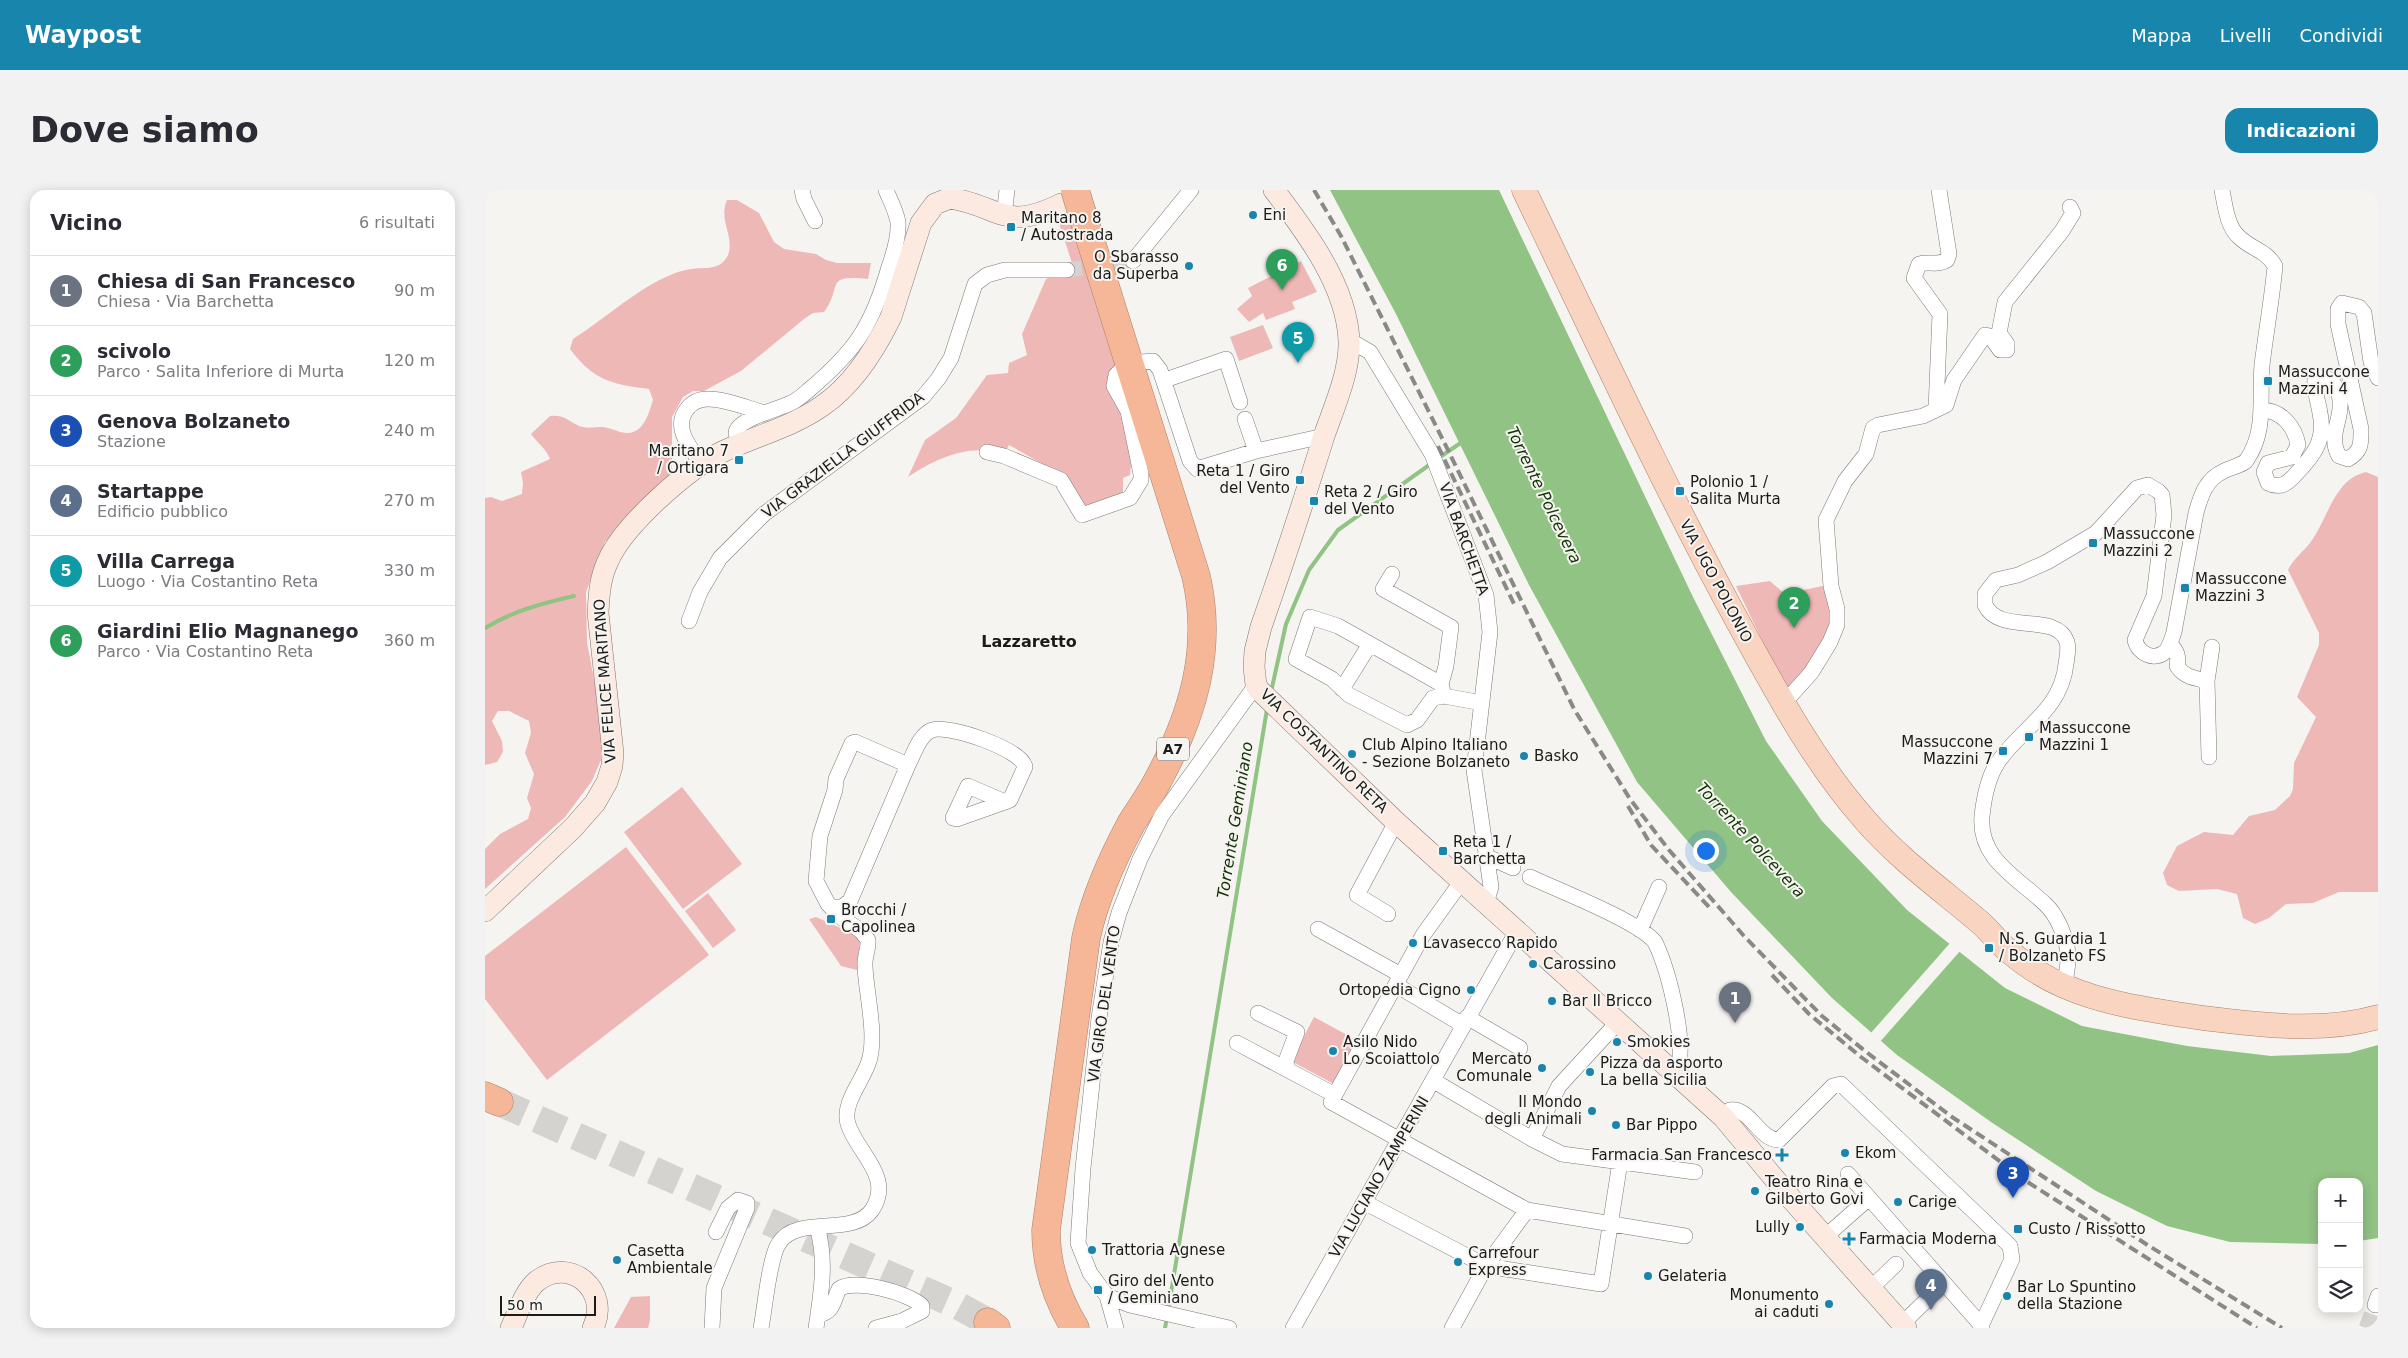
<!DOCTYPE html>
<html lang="it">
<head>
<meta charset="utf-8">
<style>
  body { margin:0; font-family:"DejaVu Sans",sans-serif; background:#f2f2f3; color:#2b2b33 }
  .controls { position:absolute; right:15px; bottom:15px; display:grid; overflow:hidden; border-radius:10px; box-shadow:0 2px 12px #0003 }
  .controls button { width:45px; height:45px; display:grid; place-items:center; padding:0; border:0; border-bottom:1px solid #e1e1e2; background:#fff; color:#2b2b33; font:25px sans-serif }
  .scale { position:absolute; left:15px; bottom:12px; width:96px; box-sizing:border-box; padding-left:5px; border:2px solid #1b1b1a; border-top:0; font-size:14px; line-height:18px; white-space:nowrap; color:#1b1b1a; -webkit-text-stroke:4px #f6f4f0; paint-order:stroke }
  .you { position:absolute; left:1220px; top:660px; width:18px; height:18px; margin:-12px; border:4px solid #fff; border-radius:50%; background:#1a73e8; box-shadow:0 0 0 8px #1a73e833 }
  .badge { display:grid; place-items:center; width:32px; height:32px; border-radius:50%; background:#1885ac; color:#fff; font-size:16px; font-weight:700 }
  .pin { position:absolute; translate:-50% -41px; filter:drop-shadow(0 1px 2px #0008) }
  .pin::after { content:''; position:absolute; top:26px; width:18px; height:15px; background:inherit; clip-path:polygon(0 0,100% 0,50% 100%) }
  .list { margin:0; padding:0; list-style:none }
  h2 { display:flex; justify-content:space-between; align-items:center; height:65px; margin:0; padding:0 20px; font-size:21px }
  h2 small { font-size:16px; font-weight:400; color:#7c7c81 }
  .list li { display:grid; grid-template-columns:32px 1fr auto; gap:15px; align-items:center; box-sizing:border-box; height:70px; padding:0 20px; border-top:1px solid #e1e1e2 }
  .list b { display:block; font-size:19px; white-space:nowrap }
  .list p { margin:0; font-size:16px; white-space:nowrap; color:#7c7c81 }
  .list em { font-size:16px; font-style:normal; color:#7c7c81 }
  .icon { flex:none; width:28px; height:28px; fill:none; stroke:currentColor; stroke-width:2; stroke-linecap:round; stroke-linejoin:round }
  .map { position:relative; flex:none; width:1893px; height:1138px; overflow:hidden; border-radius:15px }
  header { display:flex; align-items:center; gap:30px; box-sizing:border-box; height:70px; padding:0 25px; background:#1885ac; color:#fff }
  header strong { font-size:24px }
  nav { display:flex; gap:28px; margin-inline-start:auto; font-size:18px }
  .intro { display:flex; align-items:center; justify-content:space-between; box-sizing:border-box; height:120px; padding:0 30px }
  h1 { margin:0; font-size:35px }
  .button { padding:12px 22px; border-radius:15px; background:#1885ac; color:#fff; font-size:18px; font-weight:700 }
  main { display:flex; gap:30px; padding:0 30px }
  aside { flex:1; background:#fff; border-radius:15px; box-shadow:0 2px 12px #0003 }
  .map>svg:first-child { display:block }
  .green { fill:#eeb8b7 }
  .water { fill:#91c384 }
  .pier { fill:#f6f4f0 }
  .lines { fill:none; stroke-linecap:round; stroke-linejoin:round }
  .stream { stroke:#91c384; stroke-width:4 }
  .street-tunnel { stroke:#d5d3d0; stroke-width:15; stroke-dasharray:15 8; stroke-linecap:butt }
  .highway-tunnel { stroke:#d5d3d0; stroke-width:28; stroke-dasharray:28 14; stroke-linecap:butt }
  .street-casing { stroke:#7c7a77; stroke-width:16 }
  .secondary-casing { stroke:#7c7a77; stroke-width:22 }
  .primary-casing { stroke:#a9806b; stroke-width:25 }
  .highway-casing { stroke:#a9806b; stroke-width:29 }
  .street { stroke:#fff; stroke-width:15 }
  .secondary { stroke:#fce9e0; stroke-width:21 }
  .primary { stroke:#f9d4c1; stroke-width:24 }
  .highway { stroke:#f5b797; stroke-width:28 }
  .rail { stroke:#8a8987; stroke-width:4; stroke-dasharray:10 5; stroke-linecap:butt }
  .highway-bridge-casing { stroke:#a9806b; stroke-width:29; stroke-linecap:butt }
  .highway-bridge { stroke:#f5b797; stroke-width:28 }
  .poi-dot { fill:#1885ac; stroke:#f6f4f0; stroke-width:2 }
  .labels { text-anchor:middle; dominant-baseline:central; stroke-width:4; stroke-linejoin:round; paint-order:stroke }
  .shield { fill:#f6f4f0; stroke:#5d5c5a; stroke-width:1 }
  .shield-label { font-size:14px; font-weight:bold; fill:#1b1b1a }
  .poi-label { font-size:15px; fill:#1b1b1a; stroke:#f6f4f0; text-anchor:start }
  .street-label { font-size:15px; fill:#1b1b1a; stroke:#f6f4f0 }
  .water-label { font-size:16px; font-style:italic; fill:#123207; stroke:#f6f4f0 }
  .neighbourhood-label { font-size:16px; font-weight:bold; fill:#1b1b1a; stroke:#f6f4f0 }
</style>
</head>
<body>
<header>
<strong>Waypost</strong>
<nav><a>Mappa</a><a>Livelli</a><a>Condividi</a></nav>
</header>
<div class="intro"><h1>Dove siamo</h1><a class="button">Indicazioni</a></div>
<main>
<aside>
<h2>Vicino<small>6 risultati</small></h2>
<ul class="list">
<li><span class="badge" style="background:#6b7280">1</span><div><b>Chiesa di San Francesco</b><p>Chiesa · Via Barchetta</p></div><em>90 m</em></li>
<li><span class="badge" style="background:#2e9e5b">2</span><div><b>scivolo</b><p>Parco · Salita Inferiore di Murta</p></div><em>120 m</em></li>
<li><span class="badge" style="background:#1a4fb4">3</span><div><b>Genova Bolzaneto</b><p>Stazione</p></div><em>240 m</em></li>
<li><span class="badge" style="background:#5c6f8a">4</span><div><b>Startappe</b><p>Edificio pubblico</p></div><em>270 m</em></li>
<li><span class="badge" style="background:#0f9aa8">5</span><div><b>Villa Carrega</b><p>Luogo · Via Costantino Reta</p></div><em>330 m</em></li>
<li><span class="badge" style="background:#2e9e5b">6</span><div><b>Giardini Elio Magnanego</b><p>Parco · Via Costantino Reta</p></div><em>360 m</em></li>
</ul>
</aside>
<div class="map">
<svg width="1893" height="1138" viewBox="0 0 1893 1138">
  <rect width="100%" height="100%" fill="#f6f4f0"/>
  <path class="green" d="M242,10H252L274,23L289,52L299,59L331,64L341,70L352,73H386L383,89C338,84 358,97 339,122L328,123L319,129L256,181L219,201H208L198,207L187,227V283L120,352L101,402L102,452L118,538L116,570L107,591L80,627L0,699V659L15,644L43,629L46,618L42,608L49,584L40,563L46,543L44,531L24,521H13L7,531L17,551L18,562L12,572L0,575V308L6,307L17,311L37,304L38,293L36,282L65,269C61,258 53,254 46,244L65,226C80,225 81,230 94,236C102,239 109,237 117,237C125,237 136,244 144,243C160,241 164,222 168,210L164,199C127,194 109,191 85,159L88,149C122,128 166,85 206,79C219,77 236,81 243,65C250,47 233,30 242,10Z
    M587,19L634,174L638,220L646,275L645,285L638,288V304L599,322L576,284L524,255L519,264C484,253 452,268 423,287L440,250L471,228L502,185L523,183L524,173L542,165L537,144L561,89L570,86L587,73L575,36L574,27Z
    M816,71L832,102L807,112L810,119L781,130L778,123L764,132L752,119L767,106L763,98Z
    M778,135L788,158L754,171L745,147Z
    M1881,282L1893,287V702H1854L1828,713L1801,714L1784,728L1770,734L1758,728L1752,704L1732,699L1694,701L1682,695L1678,683L1692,656L1719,642L1748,645L1764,626L1790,620L1805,606L1808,599L1809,573L1831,527L1812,507L1834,455V443L1803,380C1808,369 1818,362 1825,353C1843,329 1849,289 1881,282Z
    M1285,391L1300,404L1342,395L1349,420L1339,459L1304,499L1300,498L1251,396Z
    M197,597L257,674L198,719L139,642Z
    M141,657L224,765L62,890L0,809V766Z
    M223,703L251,740L228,758L200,721Z
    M331,727L369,744L375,750L372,780L356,776L324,729Z
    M829,827L875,852L851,895L806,871Z
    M165,1106V1130L163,1138H129L146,1107Z"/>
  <path class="water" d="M845,0H1014L1208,407L1281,551L1337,631L1422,720L1520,798L1597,836L1702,856L1786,866L1864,863L1893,855V1048L1874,1051V992H1837V1054L1745,1052L1682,1036L1611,1001L1506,932L1412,865L1347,808L1246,702L1152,592L1044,395L911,124Z"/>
  <path class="pier" d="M1466,752L1476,760L1394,853L1385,844Z"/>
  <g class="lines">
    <path class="stream" d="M952,269L980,250
      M0,438C28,421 58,413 89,406
      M786,502L801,434L824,380L853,340L947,273
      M683,1121L782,519
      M680,1138L682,1128"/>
    <path class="street-tunnel" d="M582,80L648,71
      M1881,1138L1890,1115"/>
    <path class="highway-tunnel" d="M14,912L474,1116L503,1132"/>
    <g class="street-casing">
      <path id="street" d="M317,0L319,9L330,31
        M519,26L522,0
        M648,71L706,0
        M864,150L885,162L947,264L1001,405L1005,442L989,580L1006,697L1001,713
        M657,172L668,171L675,180L705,271L712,279L771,261L839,246
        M680,190L741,169L755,212
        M1451,219L1455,124L1429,88L1434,74C1443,71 1453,76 1462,70L1464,64L1454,0
        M1778,220C1797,221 1810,237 1813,255L1807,267L1783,273L1779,282L1783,293C1795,299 1802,294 1810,285C1828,266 1841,251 1835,223C1833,211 1829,201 1830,189C1847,182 1856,201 1855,217C1855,226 1851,235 1850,244C1849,252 1850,259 1854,266L1863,269C1877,261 1876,253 1876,239L1853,134V119L1857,113L1874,117L1879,123L1886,172L1893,188
        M760,229L771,261
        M255,254L251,243C252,229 294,219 306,213C313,210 319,204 325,199C371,160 387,136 404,77C409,63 414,47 413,32C411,21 405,10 401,0
        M502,262L519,266L576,290L597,325L645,308L656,290V284L643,221L629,196L631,185L635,181
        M217,274C206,259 187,238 202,219C207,212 214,209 223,209C241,209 262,218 280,223
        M907,384L898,399L966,437L961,476L956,494L959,506L997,513
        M204,431L215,402L235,368L279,324L438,207L453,189L466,168L490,94L502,85L520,80H582
        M1685,454C1692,461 1694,466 1692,476C1699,487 1709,488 1722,491L1727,457
        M1722,491L1724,567
        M956,494L853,436L825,427L811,469L847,489L864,505L922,535L932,530L948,508L959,506
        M857,499L885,454
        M1298,514L1326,483L1345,452L1352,435V419L1346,396L1341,330L1360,291L1381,264L1388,238L1393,235L1438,226L1461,215L1469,190L1500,145L1505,146L1515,160H1522V154L1514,143L1520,112L1577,41L1588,23L1585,17
        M423,575C429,564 434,545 447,540C464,534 538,560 540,577L525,610L520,612L483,596L468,628L472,629L520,612
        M1003,667L1028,678
        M1045,687C1073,700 1153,731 1170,752C1183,779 1204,857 1191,885
        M977,691L938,745L846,912L1042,1020L1200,1046
        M903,724L872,705L911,632
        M833,739L916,785
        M1155,740L1174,697
        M911,795L978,835
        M1579,797C1581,786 1584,774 1583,763C1581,747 1572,725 1561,715C1535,689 1493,670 1497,626C1499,607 1503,587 1513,572C1537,537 1576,521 1581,474C1582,467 1584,459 1582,452C1572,421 1515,446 1500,415V404L1511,390L1533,385L1562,372L1611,343L1652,298L1663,295L1673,301L1677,305L1679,325L1669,406L1650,450C1653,464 1670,472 1681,461C1685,456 1687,448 1689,442L1711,323C1716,305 1721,289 1739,281C1747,277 1755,276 1761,271C1782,241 1774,209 1777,175C1781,142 1787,109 1790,76C1781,60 1766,59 1754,47C1742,37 1740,15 1737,0
        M773,823L812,842L801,871L802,879
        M982,827L1035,858
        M752,853L850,905
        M949,891L1047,949L1077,964L1210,982
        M1238,927L1245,920C1265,917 1274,950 1294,950L1348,896L1356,894L1525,1056L1527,1069L1495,1138
        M1047,949L1074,896L1132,833
        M1363,984L1497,1136
        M879,1012L1001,1076L1116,1094L1135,972
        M1340,1047L1384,1008
        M1386,1098L1411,1074
        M622,1106L645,1115L744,1138
        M1890,1115L1893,1106
        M333,1125C349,1122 348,1111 354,1099C369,1088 425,1103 437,1116V1121L417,1131L391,1138
        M1417,1134L1459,1093
        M227,1138L229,1098L262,1018V1013L253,1010L243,1018L231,1042
        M276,1138C280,1118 284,1068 294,1053C313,1024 367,1048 387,1020C409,987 372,963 363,934C357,914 376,893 383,874C393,848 381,804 380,776C379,767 384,759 383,750L376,741L354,726L343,714L331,691L335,646L350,600L351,589L367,553L370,552L423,575L365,711L357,717H347
        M331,1138C336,1105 342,1070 332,1037
        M631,1138L622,1106L605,1083L593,1053L598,978L614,828L626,752L634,723L655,669L677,625L771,495
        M808,1138L1032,741
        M967,1138L1001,1076L1042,1020"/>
    </g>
    <g class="secondary-casing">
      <path id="secondary" d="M789,0C821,42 862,96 864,151C865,182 849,217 839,246C819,310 798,374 776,437L770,461L769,477L771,495L774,500L911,632L1238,927L1308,1011L1421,1138
        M0,721L88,638L110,613L122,592L127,576L128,563L113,423C114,404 115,388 123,371C139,335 202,279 237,262C270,246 307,237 337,216C368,195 390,160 406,127L436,33L450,14L465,8C517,17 520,42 576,14
        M26,1138C33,1123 39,1102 52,1091C85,1065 126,1101 108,1138"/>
    </g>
    <g class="primary-casing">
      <path id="primary" d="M1039,0C1109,145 1176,291 1253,432C1291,501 1328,571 1380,630C1413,668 1453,697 1491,729C1502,737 1509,748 1519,757C1536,772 1558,787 1579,796C1622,815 1672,821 1718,828C1775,835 1838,843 1893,827"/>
    </g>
    <g class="highway-casing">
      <path id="highway" d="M0,906L14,912
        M503,1132L511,1138
        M590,1138C571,1107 561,1076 561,1040L601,748C610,706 627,669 647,632C656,618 666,604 673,590C708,525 728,459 711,386L597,23"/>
    </g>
    <use href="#street" class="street"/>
    <use href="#secondary" class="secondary"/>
    <use href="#primary" class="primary"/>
    <use href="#highway" class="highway"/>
    <path class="rail" d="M829,0L856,46L959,252L1089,519L1145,609L1184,660L1259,746L1337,826L1380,861L1467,927L1661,1054L1797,1138
      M953,256L1030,416
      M1143,616L1166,655L1226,719
      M1287,785L1324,824L1376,867L1541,991L1772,1138"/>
    <g class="highway-bridge-casing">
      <path id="highway-bridge" d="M590,0L597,23"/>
    </g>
    <use href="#highway-bridge" class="highway-bridge"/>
  </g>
  <g class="poi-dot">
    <circle cx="768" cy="25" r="5"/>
    <rect x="521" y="32" width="10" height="10" rx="2.5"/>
    <circle cx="704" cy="76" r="5"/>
    <rect x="1778" y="186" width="10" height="10" rx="2.5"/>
    <rect x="249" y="265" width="10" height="10" rx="2.5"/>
    <rect x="810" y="285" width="10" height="10" rx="2.5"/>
    <rect x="1190" y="296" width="10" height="10" rx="2.5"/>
    <rect x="824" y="306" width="10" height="10" rx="2.5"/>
    <rect x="1603" y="348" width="10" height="10" rx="2.5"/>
    <rect x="1695" y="393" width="10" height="10" rx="2.5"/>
    <rect x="1539" y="542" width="10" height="10" rx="2.5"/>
    <rect x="1513" y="556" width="10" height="10" rx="2.5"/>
    <circle cx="867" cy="564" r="5"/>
    <circle cx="1039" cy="566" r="5"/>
    <rect x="953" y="656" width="10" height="10" rx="2.5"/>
    <rect x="341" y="724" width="10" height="10" rx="2.5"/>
    <circle cx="928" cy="753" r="5"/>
    <rect x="1499" y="753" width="10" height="10" rx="2.5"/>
    <circle cx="1048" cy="774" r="5"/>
    <circle cx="986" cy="800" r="5"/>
    <circle cx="1067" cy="811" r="5"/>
    <circle cx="1132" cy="852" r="5"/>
    <circle cx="848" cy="861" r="5"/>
    <circle cx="1057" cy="878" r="5"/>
    <circle cx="1105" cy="882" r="5"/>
    <circle cx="1107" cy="921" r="5"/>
    <circle cx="1131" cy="935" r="5"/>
    <circle cx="1360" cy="963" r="5"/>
    <path d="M1294.5 957.5h5v5h5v5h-5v5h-5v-5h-5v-5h5z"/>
    <circle cx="1270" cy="1001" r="5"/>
    <circle cx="1413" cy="1012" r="5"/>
    <circle cx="1315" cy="1037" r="5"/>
    <rect x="1528" y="1034" width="10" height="10" rx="2.5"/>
    <path d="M1361.5 1041.5h5v5h5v5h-5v5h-5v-5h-5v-5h5z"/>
    <circle cx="607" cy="1060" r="5"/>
    <circle cx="132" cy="1070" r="5"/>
    <circle cx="973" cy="1072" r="5"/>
    <circle cx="1163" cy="1086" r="5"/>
    <rect x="608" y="1095" width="10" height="10" rx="2.5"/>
    <circle cx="1522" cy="1106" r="5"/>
    <circle cx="1344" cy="1114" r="5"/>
  </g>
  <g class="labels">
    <rect class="shield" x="672" y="547.5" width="32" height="23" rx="4"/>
    <g class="shield-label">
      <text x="688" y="559">A7</text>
    </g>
    <g class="poi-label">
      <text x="778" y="25">Eni</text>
      <text x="536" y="28">Maritano 8<tspan x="536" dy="17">/ Autostrada</tspan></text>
      <text x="694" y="67" text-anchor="end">O Sbarasso<tspan x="694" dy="17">da Superba</tspan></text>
      <text x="1793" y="182">Massuccone<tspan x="1793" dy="17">Mazzini 4</tspan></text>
      <text x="244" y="261" text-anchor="end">Maritano 7<tspan x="244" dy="17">/ Ortigara</tspan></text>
      <text x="805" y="281" text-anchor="end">Reta 1 / Giro<tspan x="805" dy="17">del Vento</tspan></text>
      <text x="1205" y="292">Polonio 1 /<tspan x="1205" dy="17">Salita Murta</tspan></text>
      <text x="839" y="302">Reta 2 / Giro<tspan x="839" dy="17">del Vento</tspan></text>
      <text x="1618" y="344">Massuccone<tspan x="1618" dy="17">Mazzini 2</tspan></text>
      <text x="1710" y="389">Massuccone<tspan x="1710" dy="17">Mazzini 3</tspan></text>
      <text x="1554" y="538">Massuccone<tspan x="1554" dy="17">Mazzini 1</tspan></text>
      <text x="1508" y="552" text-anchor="end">Massuccone<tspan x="1508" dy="17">Mazzini 7</tspan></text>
      <text x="877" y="555">Club Alpino Italiano<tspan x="877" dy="17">- Sezione Bolzaneto</tspan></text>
      <text x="1049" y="566">Basko</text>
      <text x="968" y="652">Reta 1 /<tspan x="968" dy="17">Barchetta</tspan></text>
      <text x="356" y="720">Brocchi /<tspan x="356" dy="17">Capolinea</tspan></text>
      <text x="1514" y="749">N.S. Guardia 1<tspan x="1514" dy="17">/ Bolzaneto FS</tspan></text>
      <text x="938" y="753">Lavasecco Rapido</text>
      <text x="1058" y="774">Carossino</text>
      <text x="976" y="800" text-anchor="end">Ortopedia Cigno</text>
      <text x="1077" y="811">Bar Il Bricco</text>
      <text x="858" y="852">Asilo Nido<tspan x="858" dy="17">Lo Scoiattolo</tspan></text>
      <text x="1142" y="852">Smokies</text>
      <text x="1047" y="869" text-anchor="end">Mercato<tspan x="1047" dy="17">Comunale</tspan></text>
      <text x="1115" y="873">Pizza da asporto<tspan x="1115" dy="17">La bella Sicilia</tspan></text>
      <text x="1097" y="912" text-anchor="end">Il Mondo<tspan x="1097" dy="17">degli Animali</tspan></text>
      <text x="1141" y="935">Bar Pippo</text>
      <text x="1370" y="963">Ekom</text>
      <text x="1287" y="965" text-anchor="end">Farmacia San Francesco</text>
      <text x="1280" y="992">Teatro Rina e<tspan x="1280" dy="17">Gilberto Govi</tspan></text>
      <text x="1423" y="1012">Carige</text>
      <text x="1305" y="1037" text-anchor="end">Lully</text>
      <text x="1543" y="1039">Custo / Rissotto</text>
      <text x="1374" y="1049">Farmacia Moderna</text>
      <text x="617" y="1060">Trattoria Agnese</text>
      <text x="142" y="1061">Casetta<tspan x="142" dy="17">Ambientale</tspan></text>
      <text x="983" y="1063">Carrefour<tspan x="983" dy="17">Express</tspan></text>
      <text x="1173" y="1086">Gelateria</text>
      <text x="623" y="1091">Giro del Vento<tspan x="623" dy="17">/ Geminiano</tspan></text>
      <text x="1532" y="1097">Bar Lo Spuntino<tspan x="1532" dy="17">della Stazione</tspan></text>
      <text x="1334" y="1105" text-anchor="end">Monumento<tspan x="1334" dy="17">ai caduti</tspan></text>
    </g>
    <g class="street-label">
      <text transform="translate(358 265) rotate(-37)">VIA GRAZIELLA GIUFFRIDA</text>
      <text transform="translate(979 349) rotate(70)">VIA BARCHETTA</text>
      <text transform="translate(1231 391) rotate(62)">VIA UGO POLONIO</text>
      <text transform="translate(120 491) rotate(-94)">VIA FELICE MARITANO</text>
      <text transform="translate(839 561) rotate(44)">VIA COSTANTINO RETA</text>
      <text transform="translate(619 814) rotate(-82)">VIA GIRO DEL VENTO</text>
      <text transform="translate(894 987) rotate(-60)">VIA LUCIANO ZAMPERINI</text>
    </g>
    <g class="water-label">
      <text transform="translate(1059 305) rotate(64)">Torrente Polcevera</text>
      <text transform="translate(750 630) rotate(-81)">Torrente Geminiano</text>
      <text transform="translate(1266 650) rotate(47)">Torrente Polcevera</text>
    </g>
    <g class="neighbourhood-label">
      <text x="544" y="451">Lazzaretto</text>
    </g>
  </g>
</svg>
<div class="controls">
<button>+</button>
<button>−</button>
<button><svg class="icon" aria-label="layers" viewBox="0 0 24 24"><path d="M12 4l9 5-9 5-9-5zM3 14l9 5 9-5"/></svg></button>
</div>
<div class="scale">50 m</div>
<div class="you"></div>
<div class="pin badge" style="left:1250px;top:833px;background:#6b7280">1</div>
<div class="pin badge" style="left:1309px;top:438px;background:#2e9e5b">2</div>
<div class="pin badge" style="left:1528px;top:1008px;background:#1a4fb4">3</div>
<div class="pin badge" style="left:1446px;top:1120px;background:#5c6f8a">4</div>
<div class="pin badge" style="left:813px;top:173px;background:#0f9aa8">5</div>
<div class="pin badge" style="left:797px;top:100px;background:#2e9e5b">6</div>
</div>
</main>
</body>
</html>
